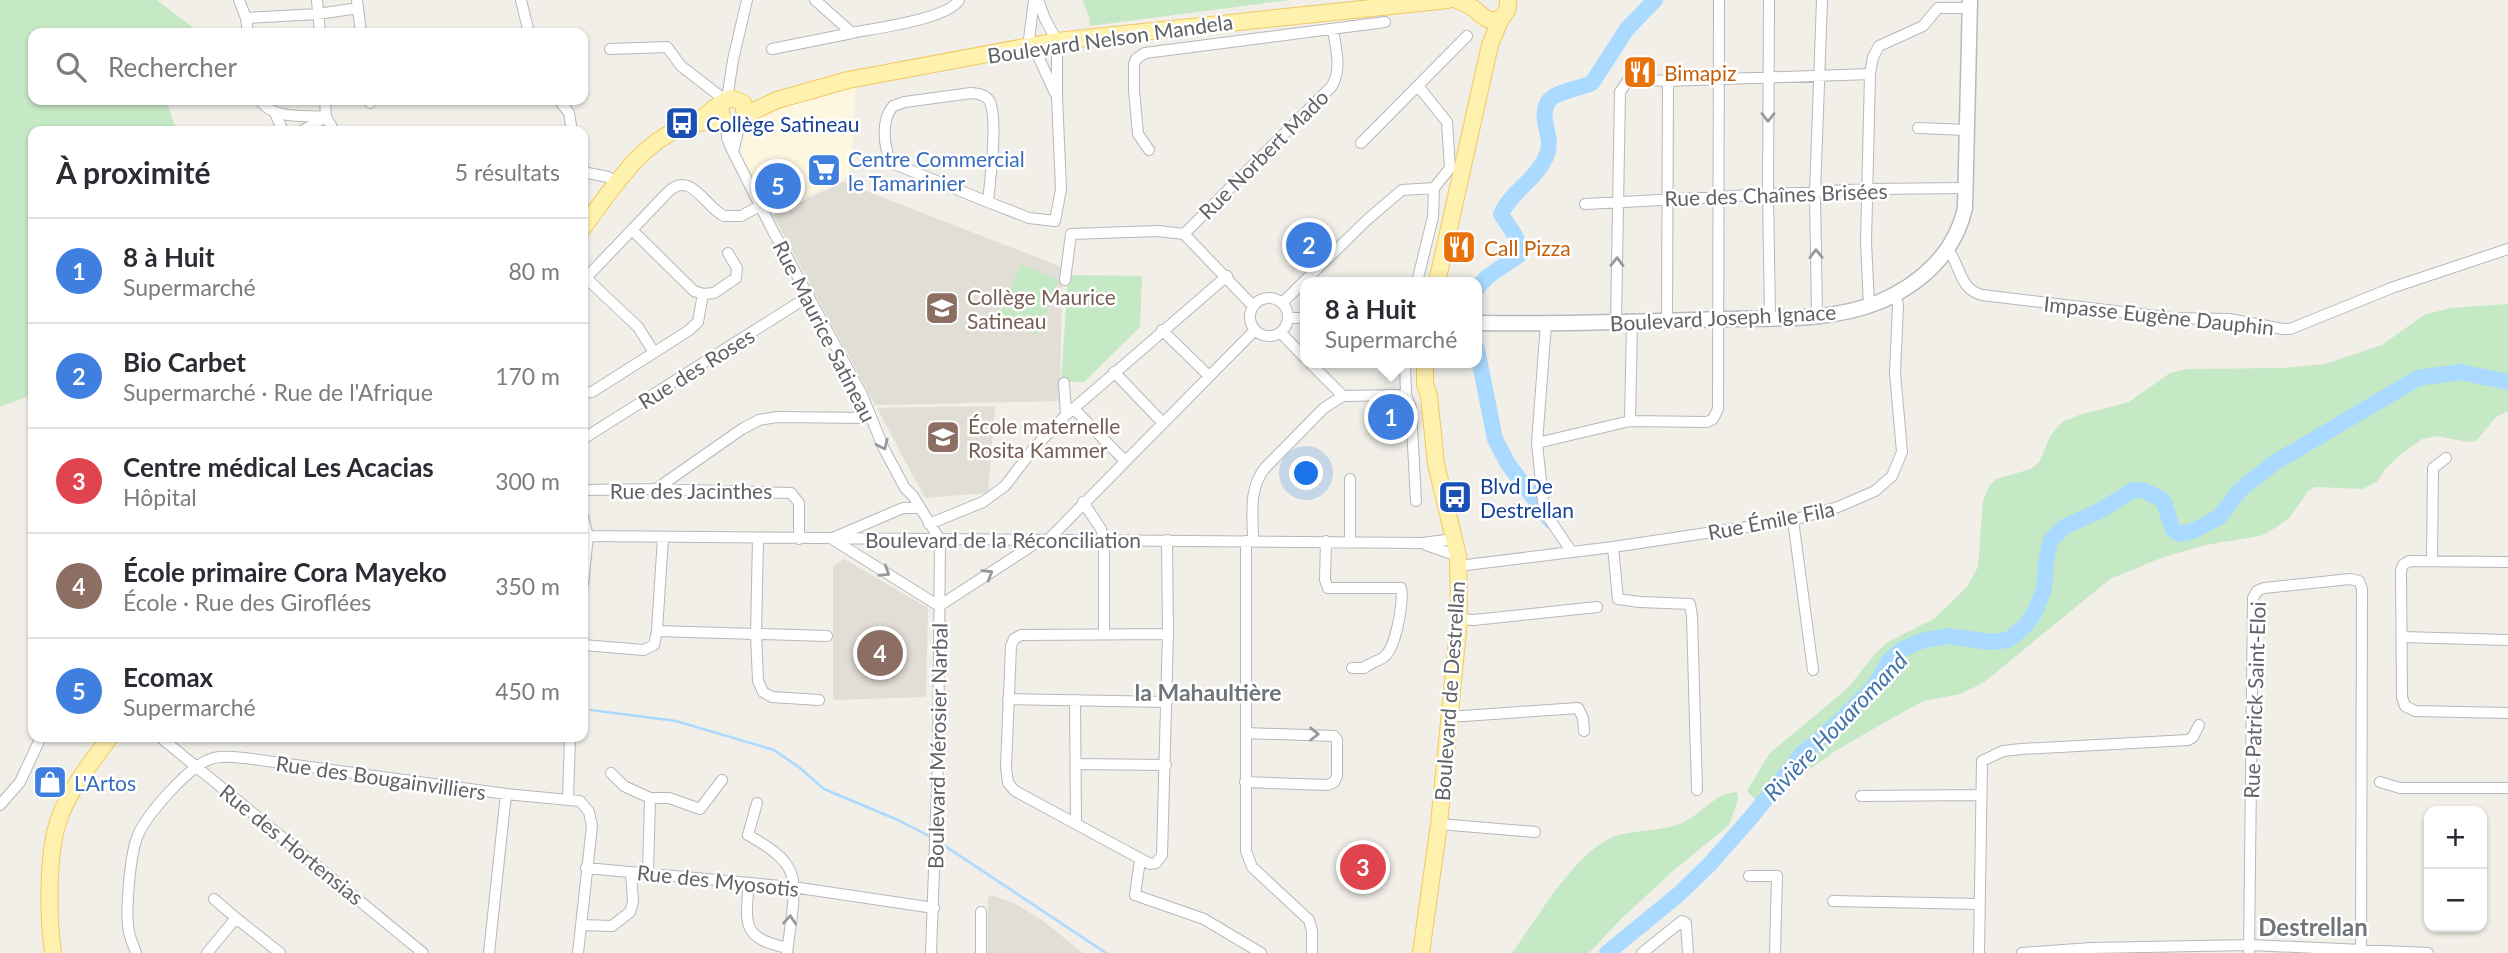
<!DOCTYPE html>
<html lang="fr">
<head>
<meta charset="utf-8">
<style>
  body { margin:0; font-family:Lato,sans-serif; background:#f2f2f3; color:#2b2b33 }
  .controls { position:absolute; right:21px; bottom:21px; display:grid; overflow:hidden; border-radius:14px; box-shadow:0 2px 5px #0004 }
  .controls button { width:63px; height:63px; display:grid; place-items:center; padding:0; border:0; border-bottom:2px solid #e1e1e2; background:#fff; color:#2b2b33; font:35px sans-serif }
  .you { position:absolute; left:1307px; top:474px; width:24px; height:24px; margin:-18px; border:5px solid #fff; border-radius:50%; background:#1a73e8; box-shadow:0 0 0 10px #1a73e833 }
  .badge { display:grid; place-items:center; width:46px; height:46px; border-radius:50%; background:#0b8043; color:#fff; font-size:23px; font-weight:700 }
  .pin { position:absolute; translate:-50% -50%; border:4px solid #fff; box-shadow:0 2px 7px #0006 }
  .popup { position:absolute; left:1300px; top:277px; width:182px; height:91px; box-sizing:border-box; display:grid; place-content:center; border-radius:14px; background:#fff; filter:drop-shadow(0 2px 5px #0005); font-size:23px; white-space:nowrap; color:#7c7c81 }
  .popup b { font-size:26px; color:#2b2b33 }
  .popup::after { content:''; position:absolute; left:50%; top:100%; margin-left:-14px; border:14px solid transparent; border-top-color:#fff }
  .list { margin:0; padding:0; list-style:none }
  h2 { display:flex; justify-content:space-between; align-items:center; height:91px; margin:0; padding:0 28px; font-size:30px }
  h2 small { font-size:23px; font-weight:400; color:#7c7c81 }
  .list li { display:grid; grid-template-columns:46px 1fr auto; gap:21px; align-items:center; box-sizing:border-box; height:105px; padding:0 28px; border-top:2px solid #e1e1e2 }
  .list b { display:block; font-size:26px; white-space:nowrap }
  .list p { margin:0; font-size:23px; white-space:nowrap; color:#7c7c81 }
  .list em { font-size:23px; font-style:normal; color:#7c7c81 }
  .icon { flex:none; width:38px; height:38px; fill:none; stroke:currentColor; stroke-width:2; stroke-linecap:round; stroke-linejoin:round }
  .map { position:relative; flex:none; width:2508px; height:953px; overflow:hidden }
  .search { position:absolute; background:#fff; box-shadow:0 2px 5px #0004; left:28px; top:28px; width:560px; height:77px; display:flex; align-items:center; gap:18px; box-sizing:border-box; padding:0 24px; border-radius:14px; color:#7c7c81; font-size:26px }
  .panel { position:absolute; background:#fff; box-shadow:0 2px 5px #0004; left:28px; top:126px; width:560px; height:616px; border-radius:14px }
  .map>svg:first-child { display:block }
  .commercial { fill:#fef7e0 }
  .education { fill:#e1ded6 }
  .green { fill:#c5e8c5 }
  .lines { fill:none; stroke-linecap:round; stroke-linejoin:round }
  .stream { stroke:#aadaff; stroke-width:2.5 }
  .river { stroke:#aadaff; stroke-width:16 }
  .street-casing { stroke:#b5b8bc; stroke-width:12 }
  .secondary-casing { stroke:#b6babf; stroke-width:17 }
  .primary-casing { stroke:#f2c960; stroke-width:18 }
  .street { stroke:#fff; stroke-width:10 }
  .secondary { stroke:#fff; stroke-width:14 }
  .primary { stroke:#fff2af; stroke-width:16 }
  .oneway { stroke:#979a9d }
  .labels { text-anchor:middle; dominant-baseline:central; stroke-width:5; stroke-linejoin:round; paint-order:stroke }
  .street-label { font-size:21px; fill:#5f6368; stroke:#fff }
  .food-label { font-size:21px; fill:#c56008; stroke:#fff; text-anchor:start }
  .transit-label { font-size:21px; fill:#164399; stroke:#fff; text-anchor:start }
  .shop-label { font-size:21px; fill:#366cbe; stroke:#fff; text-anchor:start }
  .education-label { font-size:21px; fill:#785e54; stroke:#fff; text-anchor:start }
  .neighbourhood-label { font-size:23px; font-weight:bold; fill:#70757a; stroke:#fff }
  .water-label { font-size:23px; font-style:italic; fill:#4174aa; stroke:#fff }
  .quarter-label { font-size:24px; font-weight:bold; fill:#70757a; stroke:#fff }
</style>
</head>
<body>
<div class="map">
<svg width="2508" height="953" viewBox="0 0 2508 953">
  <rect width="100%" height="100%" fill="#f1efe8"/>
  <path class="commercial" d="M856,86L851,168L843,180L769,213L740,152L746,130L763,115L813,97Z"/>
  <path class="education" d="M843,182L1062,267L1060,401L875,405L773,215Z
    M995,406L988,493L925,498L877,408Z
    M844,559L928,608L926,697L833,700V566Z
    M992,895L1016,904L1043,921L1083,953H988V898Z"/>
  <path class="green" d="M0,0H157L200,33H33V100H166L176,129L174,131H33V387L26,397L0,407Z
    M1082,0H1290L1090,26L1089,16Z
    M1020,264L1059,280L1037,335L998,320Z
    M1068,275L1142,276L1140,327L1084,382H1061Z
    M2508,304V411L2496,417L2476,441L2468,442L2437,436L2422,439L2401,454L2385,469L2377,482L2362,489L2315,487L2308,491L2290,517L2277,527L2260,536L2205,545L2161,558L2110,579L1983,683L1960,694L1924,701L1896,716L1835,751L1761,805L1747,791L1769,754L1849,687L1873,656L1888,642L1935,618L1967,587L1978,567L1983,501L1989,486L1996,479L2031,469L2039,462L2051,435L2062,422L2079,415L2129,402L2170,373L2188,369L2282,368L2325,364L2382,345L2424,315L2451,308Z
    M1737,792L1738,800L1729,825L1673,871L1622,918L1589,953H1512C1537,919 1574,853 1613,837C1634,829 1667,832 1686,821C1703,812 1716,793 1737,792Z"/>
  <g class="lines">
    <path class="stream" d="M591,710L676,721L774,750L800,768L824,789L898,820L931,837
      M939,842L1106,953"/>
    <path class="river" d="M1477,288L1487,277L1518,256L1516,237L1501,214C1512,190 1538,179 1547,154C1554,136 1538,120 1548,102C1553,92 1581,88 1592,83L1627,29L1655,0
      M1477,349L1495,439L1508,464L1551,521
      M1607,953L1678,895L1710,864L1753,815L1801,755L1844,717L1874,686L1889,661L1901,650L1921,641L1948,636L1990,642L2008,640L2023,628L2034,614L2044,589L2046,561L2051,540L2064,527L2101,510L2133,490H2143L2163,500L2173,530L2180,534L2195,530L2219,517L2240,490L2274,463L2418,378L2460,372L2508,382"/>
    <g class="street-casing">
      <path id="street" d="M239,0L246,18L248,33
        M317,0L320,33
        M357,0L361,33
        M521,0L529,33
        M815,0L852,33C876,28 948,19 959,0
        M1034,0L1028,47L1038,56L1055,93
        M1038,0L1045,19L1057,41V97L1061,189L1055,221
        M1769,0L1768,194L1770,318
        M246,18L318,14L358,8
        M610,49L667,47L681,66L725,100
        M772,49L852,33
        M1418,86L1447,122L1450,168
        M727,99L733,60L747,0
        M260,100C272,120 305,115 326,117
        M325,100L326,117L334,131
        M370,100V103
        M559,100L569,113L572,131
        M275,113L283,131
        M726,122L727,138L733,152L773,231L862,395L884,449L905,488L913,496L940,540L938,759L931,953
        M1918,128L1968,130
        M302,131L326,117
        M1361,143L1467,36
        M1149,150L1138,134L1134,90V64L1136,59L1145,53L1385,22
        M733,152L740,122
        M583,172L608,177L617,182
        M988,202L892,163C883,147 881,120 893,106L905,102L971,93C978,94 986,94 990,102C998,121 990,180 988,202L1029,218L1055,221
        M1585,204L1867,189L1966,188
        M632,230L694,291L703,294
        M1071,234L1158,231L1184,234L1253,306
        M1184,234L1332,86C1342,68 1336,50 1333,30
        M1948,250C1961,266 1959,289 1982,295L2173,318L2229,319L2283,329H2290L2394,287L2508,249
        M586,278L638,327L653,351
        M1065,280L1071,234
        M583,281L668,192C691,170 704,206 724,216H741L760,206
        M1417,282L1433,217L1434,188L1450,168
        M1250 317a19 19 0 1 1 38 0a19 19 0 1 1-38 0Z
        M1282,303L1368,219L1402,190L1434,188
        M1869,305L1866,242L1870,74L1873,57L1879,46L1923,26L1938,8H1970
        M1817,315L1815,193L1822,0
        M1288,318H1305
        M1667,321L1668,81
        M1616,323L1620,92L1629,79L1668,81L1870,74
        M1632,323L1630,421L1707,422L1713,419L1718,409L1719,0
        M1546,324L1537,443L1544,511L1571,551
        M1162,330L1209,376
        M1281,333L1305,358
        M1310,363L1343,396L1406,395
        M1405,363L1406,395L1411,408L1416,501
        M1114,372L1162,422
        M1064,383L1066,415
        M583,393L592,392L688,331L698,322L703,294L714,293L736,278L737,268L728,253
        M1073,408L1124,460
        M583,439L809,296
        M1537,443L1630,421
        M656,489L742,429L759,420L777,417L871,418
        M583,490L656,489L791,493L799,503V539
        M1083,502L1101,529L1104,541V634
        M583,517L588,536L583,584
        M1793,520L1813,670
        M929,524L983,502L1005,486L1034,448L1066,415L1227,276
        M583,536L1422,543L1454,539
        M835,537L903,508H919
        M758,539L756,634L758,681L763,692L772,697L819,700
        M832,539L939,606L1033,545L1034,541
        M1167,540L1168,634L1162,855L1156,863L1150,864L1015,791L1008,783L1006,767L1011,646L1014,639L1021,635L1168,634
        M1047,541L1254,331
        M1246,541V851L1252,867L1309,920L1312,931V953
        M1253,541C1253,516 1248,489 1265,468L1324,408L1343,396
        M1326,541L1325,580L1328,588H1401C1404,601 1396,643 1387,654C1382,661 1372,661 1364,668H1352
        M1350,541V479
        M1426,545L1458,556
        M1613,547L1618,599L1640,602L1690,604L1692,617L1697,790
        M2432,561L2433,468L2446,458
        M2508,562L2409,561L2403,565L2401,571L2402,697L2405,706L2415,711L2508,713
        M1458,566L1613,547L1793,520L1838,507L1875,491L1892,476L1902,452L1895,373L1898,305L1895,293
        M1459,619L1474,620L1597,607
        M657,631L827,636
        M2402,637L2508,640
        M583,645L644,650L654,645L657,631L663,537
        M1008,699L1167,702
        M1075,700L1076,823
        M1449,717L1578,708L1583,718L1584,731
        M160,737L423,953
        M1076,764L1166,765
        M611,773L624,786L650,798L648,873
        M1245,782L1328,785L1334,782L1337,776V740L1334,736L1246,733
        M2380,782L2400,788H2508
        M1861,796L1980,795
        M650,798H669L700,809L722,780
        M568,799L570,737
        M757,803L748,835C764,844 787,857 792,876C797,894 789,933 787,953
        M0,805L20,782L41,737
        M1439,824L1535,832
        M1140,860L1135,895L1204,919L1261,953
        M586,868L793,887L934,908
        M1749,876H1777L1775,953
        M749,883C745,924 742,939 788,948
        M214,899L236,918
        M1833,901L1979,904
        M581,925L612,926L630,912L633,902L631,872
        M136,953C134,946 130,939 129,932C125,913 130,853 138,835C147,814 187,769 208,760C219,755 233,757 245,758L506,794L580,801L589,812L592,826L578,953
        M207,953L236,918L280,953
        M489,953L506,794
        M981,953V912
        M1642,953L1682,921L1686,923L1688,953
        M1979,953L1982,761L2003,751L2021,749L2188,740L2193,737L2199,725
        M2022,953L2091,948L2250,945L2428,953
        M2249,953L2253,598L2257,591L2264,588L2350,579L2359,581L2362,589L2361,953"/>
    </g>
    <g class="secondary-casing">
      <path id="secondary" d="M1477,323C1558,324 1640,322 1721,319C1773,318 1830,322 1879,302C1921,284 1955,253 1965,208L1970,0"/>
    </g>
    <g class="primary-casing">
      <path id="primary" d="M1457,0C1462,2 1468,5 1473,8C1482,15 1491,27 1503,16C1508,12 1508,6 1508,0
        M745,115L777,100L848,80L1057,41L1448,0
        M696,123C705,116 721,101 731,98L743,103L745,115L740,122L729,124L722,118L720,106
        M583,228C612,189 646,133 697,123C706,122 716,122 725,121
        M1437,282L1490,45L1501,18
        M53,953C48,918 47,852 59,819C70,788 91,763 110,737
        M1421,953L1439,824L1459,620L1458,556L1436,464L1429,396L1425,384V363"/>
    </g>
    <use href="#street" class="street"/>
    <use href="#secondary" class="secondary"/>
    <use href="#primary" class="primary"/>
  </g>
  <defs><path id="oneway-chevron" d="M-2-3.5L2.5 0L-2 3.5" fill="none" stroke-width="1.6" stroke-linecap="round" stroke-linejoin="round" transform="scale(1.75)"/></defs>
  <g class="oneway">
    <use href="#oneway-chevron" transform="translate(1768 117) rotate(90)"/>
    <use href="#oneway-chevron" transform="translate(1816 254) rotate(-91)"/>
    <use href="#oneway-chevron" transform="translate(1617 262) rotate(-89)"/>
    <use href="#oneway-chevron" transform="translate(883 445) rotate(65)"/>
    <use href="#oneway-chevron" transform="translate(885 572) rotate(32)"/>
    <use href="#oneway-chevron" transform="translate(988 574) rotate(-31)"/>
    <use href="#oneway-chevron" transform="translate(1314 734) rotate(1)"/>
    <use href="#oneway-chevron" transform="translate(790 920) rotate(-85)"/>
  </g>
  <defs>
    <g id="restaurant-square" transform="scale(1.75)"><rect x="-9" y="-9" width="18" height="18" rx="4" fill="#e8710a" stroke="#fff"/><path d="M-5-6h1v4h1v-4h1v4h1v-4h1v5L-1.5 .5V6h-2V.5L-5-1ZM5-6V6H3V1.5H1.5Q1.5-4 5-6Z" fill="#fff"/></g>
    <g id="bus-square" transform="scale(1.75)"><rect x="-9" y="-9" width="18" height="18" rx="4" fill="#1a4fb4" stroke="#fff"/><path d="M-5-6H5V4H4V6H2V4H-2V6H-4V4H-5ZM-3.5-4V0h7V-4ZM-3.5 1.2v1.5H-2V1.2ZM2 1.2v1.5H3.5V1.2Z" fill="#fff"/></g>
    <g id="supermarket-square" transform="scale(1.75)"><rect x="-9" y="-9" width="18" height="18" rx="4" fill="#3f7fe0" stroke="#fff"/><path d="M-6-5.5h2.5l.6 2H6L4.5 2H-2.5L-4.4-4H-6ZM-1.5 3.2a1.3 1.3 0 1 0 .1 0ZM3 3.2a1.3 1.3 0 1 0 .1 0Z" fill="#fff"/></g>
    <g id="school-square" transform="scale(1.75)"><rect x="-9" y="-9" width="18" height="18" rx="4" fill="#8d6e63" stroke="#fff"/><path d="M0-5L7-2L0 1L-7-2ZM-4 1L0 2.5L4 1V4Q0 6-4 4Z" fill="#fff"/></g>
    <g id="shop-square" transform="scale(1.75)"><rect x="-9" y="-9" width="18" height="18" rx="4" fill="#3f7fe0" stroke="#fff"/><path d="M-5-2.5h2.3a2.7 3.5 0 0 1 5.4 0H5L5.5 6h-11ZM-1.5-2.5h3a1.5 2.3 0 0 0-3 0Z" fill="#fff"/></g>
  </defs>
  <g fill-rule="evenodd">
    <use href="#restaurant-square" x="1640" y="72"/>
    <use href="#bus-square" x="682" y="123"/>
    <use href="#supermarket-square" x="824" y="170"/>
    <use href="#restaurant-square" x="1459" y="247"/>
    <use href="#school-square" x="942" y="308"/>
    <use href="#school-square" x="943" y="437"/>
    <use href="#bus-square" x="1455" y="497"/>
    <use href="#shop-square" x="50" y="782"/>
  </g>
  <g class="labels">
    <g class="street-label">
      <text transform="translate(1110 38) rotate(-8)">Boulevard Nelson Mandela</text>
      <text transform="translate(1263 154) rotate(-45)">Rue Norbert Mado</text>
      <text transform="translate(1776 194) rotate(-2)">Rue des Chaînes Brisées</text>
      <text transform="translate(2159 315) rotate(6)">Impasse Eugène Dauphin</text>
      <text transform="translate(1723 317) rotate(-3)">Boulevard Joseph Ignace</text>
      <text transform="translate(825 331) rotate(63)">Rue Maurice Satineau</text>
      <text transform="translate(696 368) rotate(-32)">Rue des Roses</text>
      <text x="691" y="490">Rue des Jacinthes</text>
      <text transform="translate(1771 520) rotate(-11)">Rue Émile Fila</text>
      <text x="1003" y="539">Boulevard de la Réconciliation</text>
      <text transform="translate(1449 691) rotate(-86)">Boulevard de Destrellan</text>
      <text transform="translate(2254 700) rotate(-88)">Rue Patrick Saint-Eloi</text>
      <text transform="translate(937 746) rotate(-89)">Boulevard Mérosier Narbal</text>
      <text transform="translate(381 777) rotate(8)">Rue des Bougainvilliers</text>
      <text transform="translate(292 844) rotate(39)">Rue des Hortensias</text>
      <text transform="translate(718 880) rotate(6)">Rue des Myosotis</text>
    </g>
    <g class="food-label">
      <text x="1664" y="72">Bimapiz</text>
      <text x="1484" y="247">Call Pizza</text>
    </g>
    <g class="transit-label">
      <text x="706" y="123">Collège Satineau</text>
      <text x="1480" y="485">Blvd De<tspan x="1480" dy="24">Destrellan</tspan></text>
    </g>
    <g class="shop-label">
      <text x="848" y="158">Centre Commercial<tspan x="848" dy="24">le Tamarinier</tspan></text>
      <text x="74" y="782">L'Artos</text>
    </g>
    <g class="education-label">
      <text x="967" y="296">Collège Maurice<tspan x="967" dy="24">Satineau</tspan></text>
      <text x="968" y="425">École maternelle<tspan x="968" dy="24">Rosita Kammer</tspan></text>
    </g>
    <g class="neighbourhood-label">
      <text x="1208" y="692">la Mahaultière</text>
    </g>
    <g class="water-label">
      <text transform="translate(1835 726) rotate(-46)">Rivière Houaromand</text>
    </g>
    <g class="quarter-label">
      <text x="2313" y="926">Destrellan</text>
    </g>
  </g>
</svg>
<div class="controls">
<button>+</button>
<button>−</button>
</div>
<div class="you"></div>
<div class="pin badge" style="left:1391px;top:417px;background:#3f7fe0">1</div>
<div class="popup"><b>8 à Huit</b>Supermarché</div>
<div class="pin badge" style="left:1309px;top:245px;background:#3f7fe0">2</div>
<div class="pin badge" style="left:1363px;top:867px;background:#e0444e">3</div>
<div class="pin badge" style="left:880px;top:653px;background:#8d6e63">4</div>
<div class="pin badge" style="left:778px;top:186px;background:#3f7fe0">5</div>
<div class="search"><svg class="icon" aria-label="search" viewBox="0 0 24 24"><circle cx="10" cy="10" r="6"/><path d="M15 15l6 6"/></svg>Rechercher</div>
<section class="panel">
<h2>À proximité<small>5 résultats</small></h2>
<ul class="list">
<li><span class="badge" style="background:#3f7fe0">1</span><div><b>8 à Huit</b><p>Supermarché</p></div><em>80 m</em></li>
<li><span class="badge" style="background:#3f7fe0">2</span><div><b>Bio Carbet</b><p>Supermarché · Rue de l'Afrique</p></div><em>170 m</em></li>
<li><span class="badge" style="background:#e0444e">3</span><div><b>Centre médical Les Acacias</b><p>Hôpital</p></div><em>300 m</em></li>
<li><span class="badge" style="background:#8d6e63">4</span><div><b>École primaire Cora Mayeko</b><p>École · Rue des Giroflées</p></div><em>350 m</em></li>
<li><span class="badge" style="background:#3f7fe0">5</span><div><b>Ecomax</b><p>Supermarché</p></div><em>450 m</em></li>
</ul>
</section>
</div>
</body>
</html>
